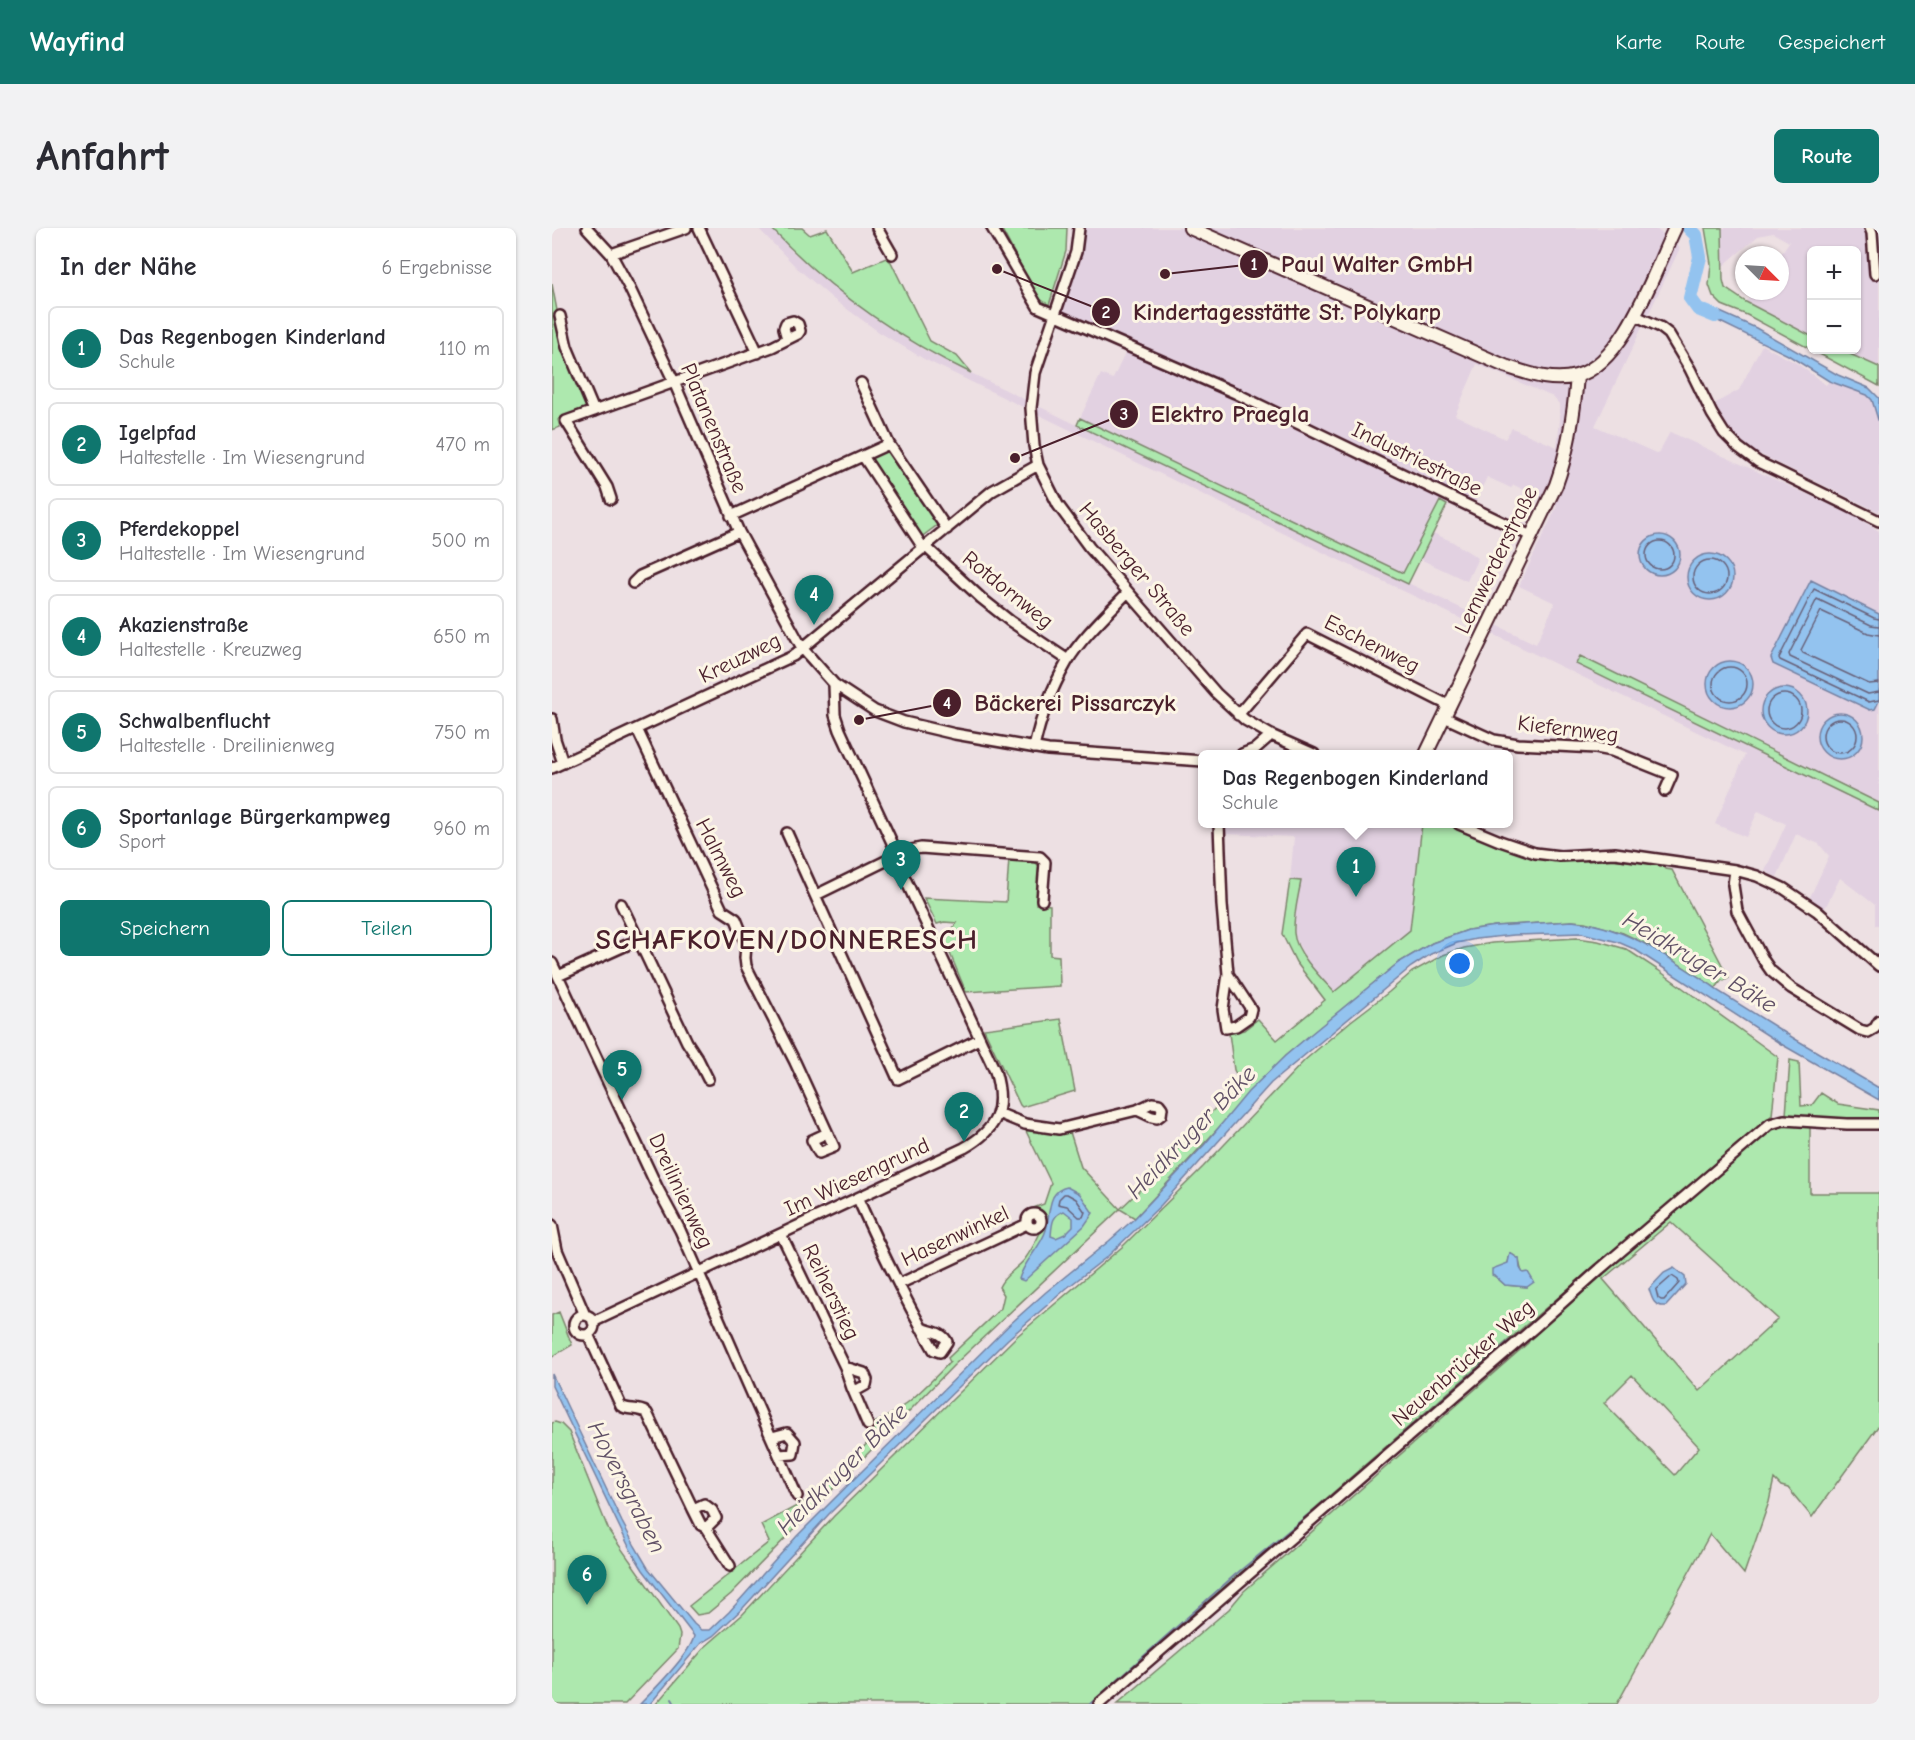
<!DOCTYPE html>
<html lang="de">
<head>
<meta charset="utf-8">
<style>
  body { margin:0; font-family:"Comic Neue",sans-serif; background:#f2f2f3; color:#2b2b33 }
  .controls { position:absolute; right:18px; top:18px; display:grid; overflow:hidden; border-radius:9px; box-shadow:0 2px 4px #0004 }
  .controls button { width:54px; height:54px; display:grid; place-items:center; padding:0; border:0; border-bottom:2px solid #e1e1e2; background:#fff; color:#2b2b33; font:30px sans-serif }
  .compass { position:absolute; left:1183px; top:18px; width:54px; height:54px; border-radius:50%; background:#fff; box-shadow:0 2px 4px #0004; rotate:114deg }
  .you { position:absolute; left:908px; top:736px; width:21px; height:21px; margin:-15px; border:4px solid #fff; border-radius:50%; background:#1a73e8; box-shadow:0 0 0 9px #1a73e833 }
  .badge { display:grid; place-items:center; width:39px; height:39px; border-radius:50%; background:#0f766e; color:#fff; font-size:20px; font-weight:700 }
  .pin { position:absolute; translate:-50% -50px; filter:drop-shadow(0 2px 3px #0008) }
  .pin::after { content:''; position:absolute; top:32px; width:21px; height:18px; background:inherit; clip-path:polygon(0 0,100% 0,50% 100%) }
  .popup { position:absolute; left:646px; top:522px; width:315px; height:78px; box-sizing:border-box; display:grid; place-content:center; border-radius:9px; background:#fff; filter:drop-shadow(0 2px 4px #0005); font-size:20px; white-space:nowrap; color:#7c7c81 }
  .popup b { font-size:22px; color:#2b2b33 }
  .popup::after { content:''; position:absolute; left:50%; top:100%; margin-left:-12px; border:12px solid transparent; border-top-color:#fff }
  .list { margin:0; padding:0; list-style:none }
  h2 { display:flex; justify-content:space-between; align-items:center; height:78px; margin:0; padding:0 24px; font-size:26px }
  h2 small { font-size:20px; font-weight:400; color:#7c7c81 }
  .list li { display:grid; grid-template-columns:39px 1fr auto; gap:18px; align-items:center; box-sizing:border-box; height:84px; margin:0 12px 12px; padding:0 12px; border:2px solid #e1e1e2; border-radius:9px }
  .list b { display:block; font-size:22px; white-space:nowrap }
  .list p { margin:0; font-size:20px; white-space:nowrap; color:#7c7c81 }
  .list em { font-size:20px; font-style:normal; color:#7c7c81 }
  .actions { display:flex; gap:12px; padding:18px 24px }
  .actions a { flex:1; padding:14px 0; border:2px solid #0f766e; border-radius:9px; text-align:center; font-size:21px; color:#0f766e }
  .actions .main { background:#0f766e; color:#fff }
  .map { position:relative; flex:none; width:1327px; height:1476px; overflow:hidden; border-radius:9px }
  header { display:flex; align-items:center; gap:36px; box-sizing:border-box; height:84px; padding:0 30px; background:#0f766e; color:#fff }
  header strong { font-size:28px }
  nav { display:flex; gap:33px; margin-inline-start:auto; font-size:21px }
  .intro { display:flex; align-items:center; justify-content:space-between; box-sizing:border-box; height:144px; padding:0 36px }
  h1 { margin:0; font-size:42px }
  .button { padding:15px 27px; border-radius:9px; background:#0f766e; color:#fff; font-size:21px; font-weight:700 }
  main { display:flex; gap:36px; padding:0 36px }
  aside { flex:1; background:#fff; border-radius:9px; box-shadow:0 2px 4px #0004 }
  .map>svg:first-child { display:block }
  .built { fill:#e2d1e1; fill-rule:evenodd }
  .green { fill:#ade8ae; stroke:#7c846c; stroke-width:1.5; fill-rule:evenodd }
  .water { fill:#93c3ef; stroke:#7681a1; stroke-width:1.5; fill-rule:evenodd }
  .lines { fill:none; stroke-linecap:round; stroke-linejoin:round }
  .shore { stroke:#676179; stroke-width:1.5 }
  .stream { stroke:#7681a1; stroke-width:2 }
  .river { stroke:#93c3ef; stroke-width:14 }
  .street-casing { stroke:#4a1f2b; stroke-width:14 }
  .secondary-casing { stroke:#4a1f2b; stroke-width:16 }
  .street { stroke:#fcf5e5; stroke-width:9 }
  .secondary { stroke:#fcf5e5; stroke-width:12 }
  .labels { text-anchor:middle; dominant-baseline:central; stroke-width:6; stroke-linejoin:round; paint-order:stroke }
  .street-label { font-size:22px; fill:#4a1f2b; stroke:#fcf5e5 }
  .water-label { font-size:24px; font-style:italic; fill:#605066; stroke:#fcf5e5 }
  .district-label { font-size:28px; font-weight:bold; letter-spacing:1.5px; fill:#4a1f2b; stroke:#fcf5e5 }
  .leader { fill:none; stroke:#4a1f2b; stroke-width:2 }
  .callout-dot { fill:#4a1f2b; stroke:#fcf5e5; stroke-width:2 }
  .mark-label { font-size:18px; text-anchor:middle; font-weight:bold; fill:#fff }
  .callout-label { font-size:24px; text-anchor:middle; font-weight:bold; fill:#4a1f2b; stroke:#fcf5e5; stroke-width:6; stroke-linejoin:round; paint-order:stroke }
</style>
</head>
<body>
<header>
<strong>Wayfind</strong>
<nav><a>Karte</a><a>Route</a><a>Gespeichert</a></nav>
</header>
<div class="intro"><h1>Anfahrt</h1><a class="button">Route</a></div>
<main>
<aside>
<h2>In der Nähe<small>6 Ergebnisse</small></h2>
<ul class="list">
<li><span class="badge">1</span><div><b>Das Regenbogen Kinderland</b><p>Schule</p></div><em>110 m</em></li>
<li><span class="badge">2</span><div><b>Igelpfad</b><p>Haltestelle · Im Wiesengrund</p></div><em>470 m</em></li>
<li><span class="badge">3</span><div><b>Pferdekoppel</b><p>Haltestelle · Im Wiesengrund</p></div><em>500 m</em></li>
<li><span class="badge">4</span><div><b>Akazienstraße</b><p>Haltestelle · Kreuzweg</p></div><em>650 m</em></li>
<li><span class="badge">5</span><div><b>Schwalbenflucht</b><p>Haltestelle · Dreilinienweg</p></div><em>750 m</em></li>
<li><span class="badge">6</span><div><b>Sportanlage Bürgerkampweg</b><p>Sport</p></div><em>960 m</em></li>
</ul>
<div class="actions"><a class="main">Speichern</a><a>Teilen</a></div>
</aside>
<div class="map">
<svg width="1327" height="1476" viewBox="0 0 1327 1476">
  <rect width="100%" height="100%" fill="#ede0e3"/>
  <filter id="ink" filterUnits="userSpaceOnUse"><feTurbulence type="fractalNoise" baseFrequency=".0167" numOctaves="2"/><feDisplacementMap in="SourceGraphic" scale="12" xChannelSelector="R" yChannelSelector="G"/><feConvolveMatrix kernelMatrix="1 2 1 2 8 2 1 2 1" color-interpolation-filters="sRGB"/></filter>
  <g filter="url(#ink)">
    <path class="built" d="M206,0H219L239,22L275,54L330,95L372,122L525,197L984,416L1003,375L967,358L1005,278L962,257L959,260L935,249L922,277L900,267L895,277L888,274L851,345L528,190L549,146L561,151L575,121L504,89L528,0H1103L1128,20L1043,198L1106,226L1118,204L1299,286L1327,303V575L1029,428L1024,436L1327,583V697H1323V677L1288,650L1272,682L1258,669L1277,628L1267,616L1244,606L1225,649L1213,643L1234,596L1206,583L1194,609L1163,596L1193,527L658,270L372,131L327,104L281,71L244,39ZM925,136L1001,169L1007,176L1008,192L1005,219L960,200L953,211L903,187Z
      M1170,0H1327V139L1289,122H1304V22H1260L1259,108L1194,74L1202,63H1228V27L1237,14L1221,5L1206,8L1171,38Z
      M1210,117L1246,136L1274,157L1277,153L1315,167L1320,172L1327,195V284L1201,223L1185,210L1176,200L1162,176L1187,162Z
      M881,305L901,314L926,330L915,353L868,331Z
      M673,596H870L858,702L782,764L757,737L742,708L743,684L749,653L738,652L742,609L673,606Z"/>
    <path class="green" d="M219,0H250L258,7L275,1L301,44L334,30L339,34L378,113L405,128L419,145C344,109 276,61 219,0Z
      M449,0H515L514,23L497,77L486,70Z
      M1153,0H1170L1171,52L1173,60L1194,74L1259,108L1260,122H1289L1327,139V158L1195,87L1170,77L1161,68L1157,57L1159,36Z
      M0,56L12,120L37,180L6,192L8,199L0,202Z
      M528,190L851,345L888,273L895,277L856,356L525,197Z
      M336,221L388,295L368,310L317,230Z
      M1028,428L1327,575V583L1024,436Z
      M870,596H898L973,627L989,631L1012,633L1059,631L1110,637L1113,641L1120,642L1177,750L1172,753L1170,752L1163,761L1162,759L1102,720L1071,705L1033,694L1020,693L943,698L916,702L880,715L846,735L733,828L583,990L568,981L401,1138L179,1366L156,1385L145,1387L137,1378L217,1314L209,1297L256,1272L324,1207L320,1196C352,1183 374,1158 398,1134L396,1130L449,1080L452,1067L447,1059C452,1047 465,1041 473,1031C478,1024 495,996 492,989C490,984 486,982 481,980L492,976L499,955L473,901L507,907L518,904L529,939L568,981L591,959L688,853L682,842L677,805L692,802L706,791L725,812L773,772L744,734L730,706L738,652L749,653C746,670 741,688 742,705C743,724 770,751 782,764L858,702Z
      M457,630L481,632L487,638L484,676L498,677V727L507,728L508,758L414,764L392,711L405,695L392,694L385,696L372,670L454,674Z
      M1025,710L1046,713L1074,721L1106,742L1226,829L1220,887L975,1096L538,1476H104L153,1419L190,1387L282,1288L464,1109L570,1019L651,939L753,832L799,793L837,764L860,744L891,727L912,720L940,715ZM958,1025L967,1031C968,1041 972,1049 975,1059L953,1057L944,1049L952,1038L956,1035Z
      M509,791L523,863L470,879L468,877L432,801Z
      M1238,832L1247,834L1249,878L1260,877L1269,865L1286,876L1327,882V892L1250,891L1234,887Z
      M1231,896L1258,897V965H1327V1197L1260,1289L1236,1260L1229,1258L1222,1251L1217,1274L1192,1346L1158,1306L1065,1476H565L677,1381L692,1363L976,1115L982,1103L1213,906ZM1119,994L1226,1091L1147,1163L1051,1051ZM1080,1147L1147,1219L1123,1247L1052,1175Z
      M7,1084L20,1117L0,1129V1087Z
      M3,1194L9,1196L17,1204L57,1303L126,1401L128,1407L126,1421L73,1476H0V1195Z"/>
    <path class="water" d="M1146,81L1166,83L1204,100L1286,147L1317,160L1327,170V195L1320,172L1315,167L1277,153L1236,127L1160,90Z
      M1088 327a20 20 0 1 1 40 0a20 20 0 1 1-40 0Z
      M1135 349a23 23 0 1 1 46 0a23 23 0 1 1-46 0Z
      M1259,352L1327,386V473L1323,481L1318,482L1221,436L1219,430Z
      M1155 456a23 23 0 1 1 46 0a23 23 0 1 1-46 0Z
      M1209 483a23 23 0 1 1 46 0a23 23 0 1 1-46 0Z
      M1265 508a23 23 0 1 1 46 0a23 23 0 1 1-46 0Z
      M1020,693C1075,698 1117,730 1162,759L1163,761L1243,811L1327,860V872L1229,816L1082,721L1066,714L1030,705L962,707L924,711L905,715L879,726L859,739L719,855L609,977L556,1028L515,1060L456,1111L277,1286L191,1380L161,1408L149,1415L98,1476H88C101,1463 139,1425 142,1408L91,1342L78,1321L0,1158V1146L70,1294L83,1318L96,1340L142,1396L149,1402H158L177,1384L245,1308L299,1254L457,1097L494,1064L557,1013L583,990L653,916L696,864L733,828L759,806L846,735L880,715L916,702L943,698Z
      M515,959L528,966L541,985L532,998L472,1053L467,1051C472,1033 489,1019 494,1002C497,991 496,980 501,969C504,964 509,960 515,959ZM512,983L521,990V998L513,1006L504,1010L499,1008C500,996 500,987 512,983Z
      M958,1025L967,1031L968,1040L971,1045L976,1044L982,1054L975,1059L953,1057L944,1049L940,1047V1041L956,1035Z
      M1122,1040L1133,1049L1134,1056L1114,1078C1102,1079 1100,1071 1097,1061L1112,1045Z"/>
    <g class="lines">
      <path class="shore" d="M1094 327a14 14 0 1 1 28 0a14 14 0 1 1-28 0Z
        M1141 349a17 17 0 1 1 34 0a17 17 0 1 1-34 0Z
        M1327,391L1322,390L1262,361L1227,430L1228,432L1317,474L1327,472
        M1327,398L1319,397L1265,371L1237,426L1238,429L1316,466L1327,464
        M1327,407L1316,405L1269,383L1249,422L1251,425L1317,456L1327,455
        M1161 456a17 17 0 1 1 34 0a17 17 0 1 1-34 0Z
        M1215 483a17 17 0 1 1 34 0a17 17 0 1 1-34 0Z
        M1271 508a17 17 0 1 1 34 0a17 17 0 1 1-34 0Z
        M512,966H515L524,971L533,984L531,989H527L515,978L506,976L507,971Z
        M1120,1048L1126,1052L1127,1055L1112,1072H1109L1106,1070L1104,1062Z"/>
      <path class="stream" d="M823,1244L832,1235
        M120,1471L123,1476
        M538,1476L683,1347L779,1268L957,1113"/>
      <path class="river" d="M1137,0L1144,7L1148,29L1138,70L1146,81L1163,88"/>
      <g class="street-casing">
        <path id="street" d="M35,0L59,26L78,61L122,154L187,304L250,420L282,456L323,483L352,494L403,506L496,522L651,533
          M147,0L206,125
          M325,0L340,26
          M440,0L486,79L683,165L979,308
          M527,0L524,24L483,145L479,180L482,218L486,237L506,277L537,319L664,465L693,492L719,507L762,526
          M1318,0L1320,5L1323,46
          M59,26L134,0
          M1082,87L1108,99L1117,106L1138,141L1160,186L1172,205L1186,219L1206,234L1225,243L1327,293
          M8,88L15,119L42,183
          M309,155L337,216L395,301
          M311,228L372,321
          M59,271L55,259L14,193L220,119L246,106L248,103L246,96L241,93L234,95L232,100L234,107L238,109
          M179,288L337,216
          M374,319L429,370L458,393L516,432
          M81,355L88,348L187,304
          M686,487L755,406L898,478
          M892,489L942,512L966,516L1044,520L1060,523L1120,547L1113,563
          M0,491L3,511L11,535
          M85,501L170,682L184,691L194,716L193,730L194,738L243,834L282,919L267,925L260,912L275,905
          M482,520C488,491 500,460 515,434C529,410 556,385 576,364
          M690,526L703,521L719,507
          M0,540L241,428L440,263L486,237
          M667,596L670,677L676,746L671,781L674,800L684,798L697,789L699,781L676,746
          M907,596L948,613L983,625L1008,628L1063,625L1183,642L1205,648L1231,660L1265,683L1327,738
          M235,605L346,851L427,811
          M1183,642L1181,657L1185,683L1212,733L1219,743L1239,760L1308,802L1316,804L1323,800L1327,793
          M264,667L354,623L369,620L488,629L493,634L490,672
          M69,676L90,719
          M0,735L106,961L128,1002L227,1227L241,1226L243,1214L235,1205L220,1209
          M6,748L77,716L83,715L90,719L135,814L146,831L156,851
          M446,885L473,896L507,901L585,882L600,889L605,890L609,887L610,880L607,876L600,875L585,882
          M306,971C329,1022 354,1074 382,1122L388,1124L395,1114C391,1104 379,1104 369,1100
          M475 993a7 7 0 1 1 14 0a7 7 0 1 1-14 0Z
          M0,997L5,1022L33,1087
          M229,1006L293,1139L300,1160L305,1162L314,1157L315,1152L312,1145L293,1139
          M347,1056L475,996
          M22 1097a10 10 0 1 1 20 0a10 10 0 1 1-20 0Z
          M41,1094L412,920C446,901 454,880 443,843L343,629V621L288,502L283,487L282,456
          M36,1106L69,1178C77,1183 85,1179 95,1185L141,1281L152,1276L160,1282L164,1290L154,1300L149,1297L141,1281
          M300,1160L316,1197
          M227,1227L245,1268
          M154,1300L178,1338
          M547,1476L983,1099L1048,1041L1218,896L1232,892L1295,896H1327"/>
      </g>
      <g class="secondary-casing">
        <path id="secondary" d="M638,0L953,138C975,145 1000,155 1024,148C1073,135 1102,43 1123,0
          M874,526L1004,257C1017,221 1022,186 1025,148"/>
      </g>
      <use href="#street" class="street"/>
      <use href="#secondary" class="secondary"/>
    </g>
  </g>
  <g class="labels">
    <g class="street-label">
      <text transform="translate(162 200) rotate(67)">Platanenstraße</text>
      <text transform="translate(865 231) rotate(26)">Industriestraße</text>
      <text transform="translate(944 332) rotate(-64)">Lemwerderstraße</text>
      <text transform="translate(585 341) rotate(50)">Hasberger Straße</text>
      <text transform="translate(456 362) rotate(39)">Rotdornweg</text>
      <text transform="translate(820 416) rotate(27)">Eschenweg</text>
      <text transform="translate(188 430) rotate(-26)">Kreuzweg</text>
      <text transform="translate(1016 501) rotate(7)">Kiefernweg</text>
      <text transform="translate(169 630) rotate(63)">Halmweg</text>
      <text transform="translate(305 949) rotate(-25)">Im Wiesengrund</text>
      <text transform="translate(129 963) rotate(65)">Dreilinienweg</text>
      <text transform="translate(403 1008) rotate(-25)">Hasenwinkel</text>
      <text transform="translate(279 1064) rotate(64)">Reiherstieg</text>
      <text transform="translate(911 1135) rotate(-41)">Neuenbrücker Weg</text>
    </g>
    <g class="water-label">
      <text transform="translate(1148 734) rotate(31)">Heidkruger Bäke</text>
      <text transform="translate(639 904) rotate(-46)">Heidkruger Bäke</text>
      <text transform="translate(290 1241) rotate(-45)">Heidkruger Bäke</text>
      <text transform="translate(75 1259) rotate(63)">Hoyersgraben</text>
    </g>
    <g class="district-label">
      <text x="235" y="712">SCHAFKOVEN/DONNERESCH</text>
    </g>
  </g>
  <path class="leader" d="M613 46L702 36M445 41L554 84M463 230L572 186M307 492L395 475"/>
  <g class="callout-dot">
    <circle cx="613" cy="46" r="6"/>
    <circle cx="445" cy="41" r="6"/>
    <circle cx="463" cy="230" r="6"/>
    <circle cx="307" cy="492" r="6"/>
    <circle cx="702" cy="36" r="15"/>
    <circle cx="554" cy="84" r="15"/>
    <circle cx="572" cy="186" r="15"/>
    <circle cx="395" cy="475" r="15"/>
  </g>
  <g class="mark-label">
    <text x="702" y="42">1</text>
    <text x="554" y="90">2</text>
    <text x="572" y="192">3</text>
    <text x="395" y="481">4</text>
  </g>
  <g class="callout-label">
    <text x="825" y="44">Paul Walter GmbH</text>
    <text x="735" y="92">Kindertagesstätte St. Polykarp</text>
    <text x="678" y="194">Elektro Praegla</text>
    <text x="523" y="483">Bäckerei Pissarczyk</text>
  </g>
</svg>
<div class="controls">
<button>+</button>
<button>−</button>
</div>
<svg class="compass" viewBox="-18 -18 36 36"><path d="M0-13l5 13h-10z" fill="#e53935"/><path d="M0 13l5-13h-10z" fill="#7c7c81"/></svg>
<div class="you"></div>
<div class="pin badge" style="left:804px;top:669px">1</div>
<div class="popup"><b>Das Regenbogen Kinderland</b>Schule</div>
<div class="pin badge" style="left:412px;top:914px">2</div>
<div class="pin badge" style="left:349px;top:662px">3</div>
<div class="pin badge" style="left:262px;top:397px">4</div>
<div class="pin badge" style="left:70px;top:872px">5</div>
<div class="pin badge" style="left:35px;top:1377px">6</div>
</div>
</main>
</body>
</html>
